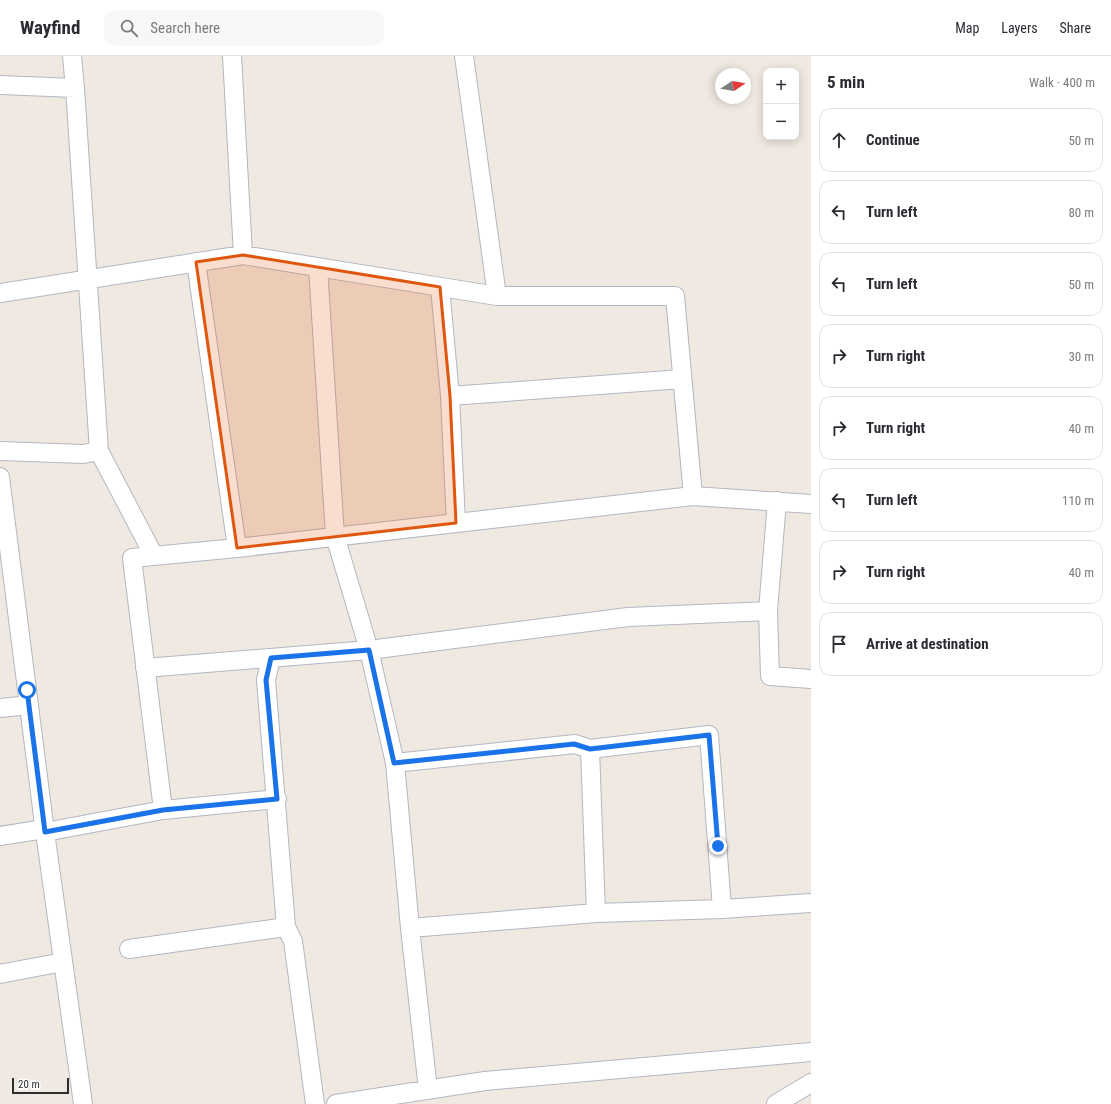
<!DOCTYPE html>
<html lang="en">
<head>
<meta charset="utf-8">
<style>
  body { margin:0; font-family:"Roboto Condensed",sans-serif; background:#f7f7f7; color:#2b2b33 }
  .controls { position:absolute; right:12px; top:12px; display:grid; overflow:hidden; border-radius:8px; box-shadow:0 2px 10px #0003 }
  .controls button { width:36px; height:36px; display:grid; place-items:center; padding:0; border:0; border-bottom:1px solid #e1e1e2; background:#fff; color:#2b2b33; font:20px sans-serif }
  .compass { position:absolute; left:715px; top:12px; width:36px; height:36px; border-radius:50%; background:#fff; box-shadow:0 2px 10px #0003; rotate:78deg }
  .scale { position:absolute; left:12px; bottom:10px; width:57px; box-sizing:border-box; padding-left:4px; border:2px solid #2e2e2e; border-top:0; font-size:11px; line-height:14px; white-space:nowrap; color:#2e2e2e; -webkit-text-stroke:3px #fff; paint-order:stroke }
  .stop { position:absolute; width:12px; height:12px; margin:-9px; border:3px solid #1a73e8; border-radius:50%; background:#fff }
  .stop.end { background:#1a73e8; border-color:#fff; box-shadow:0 1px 4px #0008 }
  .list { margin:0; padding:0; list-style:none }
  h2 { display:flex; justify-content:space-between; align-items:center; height:52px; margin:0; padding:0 16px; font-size:17px }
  h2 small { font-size:13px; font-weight:400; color:#7c7c81 }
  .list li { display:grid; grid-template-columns:26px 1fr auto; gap:12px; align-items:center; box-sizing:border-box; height:64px; margin:0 8px 8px; padding:0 8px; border:1px solid #e1e1e2; border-radius:12px }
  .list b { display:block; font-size:15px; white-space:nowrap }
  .list em { font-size:13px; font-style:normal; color:#7c7c81 }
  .icon { flex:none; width:22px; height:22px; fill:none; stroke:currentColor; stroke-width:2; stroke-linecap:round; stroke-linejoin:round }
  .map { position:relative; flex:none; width:811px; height:1048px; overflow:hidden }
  header { display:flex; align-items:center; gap:24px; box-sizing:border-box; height:56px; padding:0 20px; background:#fff; border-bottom:1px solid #e1e1e2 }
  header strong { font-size:19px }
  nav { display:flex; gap:22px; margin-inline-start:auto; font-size:14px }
  .search { width:280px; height:36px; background:#f7f7f7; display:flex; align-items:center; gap:10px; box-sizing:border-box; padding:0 14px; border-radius:12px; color:#7c7c81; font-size:15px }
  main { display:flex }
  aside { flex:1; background:#fff }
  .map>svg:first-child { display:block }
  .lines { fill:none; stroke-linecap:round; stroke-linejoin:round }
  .street-casing { stroke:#b4b7c1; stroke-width:20 }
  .street { stroke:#fff; stroke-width:18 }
  .route { stroke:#1a73e8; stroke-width:5 }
  .marked { fill:#df570e; fill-opacity:0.2; stroke:#df570e; stroke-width:3; stroke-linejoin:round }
</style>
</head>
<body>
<header>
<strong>Wayfind</strong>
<div class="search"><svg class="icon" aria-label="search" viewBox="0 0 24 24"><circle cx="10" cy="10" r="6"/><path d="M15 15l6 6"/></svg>Search here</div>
<nav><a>Map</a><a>Layers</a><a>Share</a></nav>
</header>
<main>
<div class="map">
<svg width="811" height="1048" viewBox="0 0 811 1048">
  <rect width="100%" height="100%" fill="#efe9e1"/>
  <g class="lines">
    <g class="street-casing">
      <path id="street" d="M232,0L243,199
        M464,0L497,240
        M0,29L75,32L72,0
        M75,32L99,395L154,500
        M196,206L237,492L693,440
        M318,211L335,480L369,594L395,707L410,872L428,1034
        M440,231L450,340L456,467
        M0,237L243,199L497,240H675L693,440L811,448
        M450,340L682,323
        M0,395L83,398L99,395
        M0,421L45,776L83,1048
        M777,445L768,555L770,620L811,623
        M271,602L266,624L286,871L293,885L315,1048
        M145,612L369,594L628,561L768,555
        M0,652L29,649
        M590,693L596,857
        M395,707L575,688L590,693L709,679L722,853
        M163,754L277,743
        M45,776L163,754L132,502L237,492
        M0,780L44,773
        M410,872L596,857L722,853L811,847
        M129,893L286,871
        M0,918L63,906
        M336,1048L485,1025L811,996
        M776,1048L811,1027"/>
    </g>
    <use href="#street" class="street"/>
  </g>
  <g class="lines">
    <path class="route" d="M27,634L45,776L163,754L277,743L266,624L271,602L369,594L394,707L574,688L590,693L709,679L718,790"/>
  </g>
  <path class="marked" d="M243,199L440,231L450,340L456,467L237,492L196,206Z"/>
</svg>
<div class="controls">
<button>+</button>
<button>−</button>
</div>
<svg class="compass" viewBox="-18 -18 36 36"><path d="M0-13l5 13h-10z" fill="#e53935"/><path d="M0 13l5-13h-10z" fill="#7c7c81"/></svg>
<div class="scale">20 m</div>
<div class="stop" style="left:27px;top:634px"></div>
<div class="stop end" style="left:718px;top:790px"></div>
</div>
<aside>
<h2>5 min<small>Walk · 400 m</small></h2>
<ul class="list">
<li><svg class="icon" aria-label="ahead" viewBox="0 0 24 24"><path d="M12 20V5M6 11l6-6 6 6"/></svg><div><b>Continue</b></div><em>50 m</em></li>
<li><svg class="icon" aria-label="left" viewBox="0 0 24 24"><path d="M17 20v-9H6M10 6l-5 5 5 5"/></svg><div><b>Turn left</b></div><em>80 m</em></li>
<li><svg class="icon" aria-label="left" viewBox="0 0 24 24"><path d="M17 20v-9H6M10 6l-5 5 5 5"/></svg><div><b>Turn left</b></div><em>50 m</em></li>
<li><svg class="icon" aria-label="right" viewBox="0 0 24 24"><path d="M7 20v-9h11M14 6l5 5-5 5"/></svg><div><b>Turn right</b></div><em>30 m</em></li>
<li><svg class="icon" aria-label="right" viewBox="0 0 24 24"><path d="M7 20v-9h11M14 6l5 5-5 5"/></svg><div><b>Turn right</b></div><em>40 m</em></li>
<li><svg class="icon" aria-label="left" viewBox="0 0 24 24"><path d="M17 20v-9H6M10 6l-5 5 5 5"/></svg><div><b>Turn left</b></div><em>110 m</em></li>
<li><svg class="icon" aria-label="right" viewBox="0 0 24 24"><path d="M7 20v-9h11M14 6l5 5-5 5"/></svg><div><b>Turn right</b></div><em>40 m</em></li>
<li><svg class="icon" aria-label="arrive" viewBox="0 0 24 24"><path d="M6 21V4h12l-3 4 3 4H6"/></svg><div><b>Arrive at destination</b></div></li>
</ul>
</aside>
</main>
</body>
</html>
